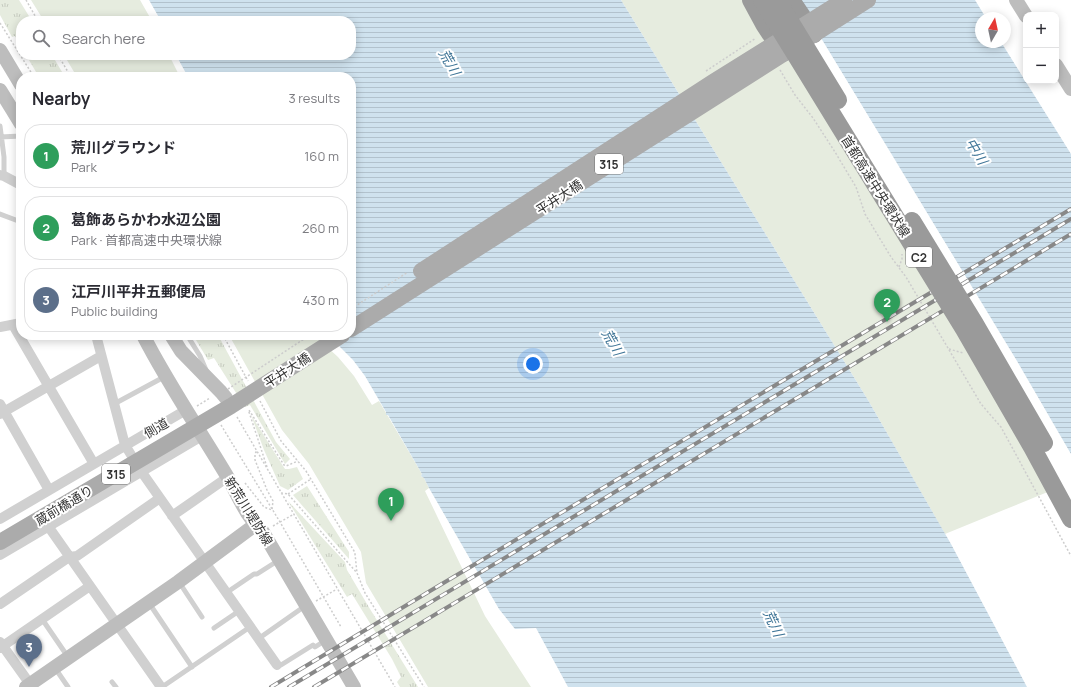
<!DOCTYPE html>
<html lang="en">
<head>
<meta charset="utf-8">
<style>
  body { margin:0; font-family:Manrope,"Noto Sans JP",sans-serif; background:#f2f2f3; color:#2b2b33 }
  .controls { position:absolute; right:12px; top:12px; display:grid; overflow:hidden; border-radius:8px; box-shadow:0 2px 10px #0003 }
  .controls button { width:36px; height:36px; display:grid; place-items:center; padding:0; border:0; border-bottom:1px solid #e1e1e2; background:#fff; color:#2b2b33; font:20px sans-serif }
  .compass { position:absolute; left:975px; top:12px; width:36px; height:36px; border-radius:50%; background:#fff; box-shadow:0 2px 10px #0003; rotate:9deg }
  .you { position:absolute; left:533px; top:364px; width:14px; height:14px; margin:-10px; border:3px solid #fff; border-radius:50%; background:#1a73e8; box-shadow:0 0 0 6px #1a73e833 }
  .badge { display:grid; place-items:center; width:26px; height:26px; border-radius:50%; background:#1a73e8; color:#fff; font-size:13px; font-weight:700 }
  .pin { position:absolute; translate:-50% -33px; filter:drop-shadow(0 1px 2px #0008) }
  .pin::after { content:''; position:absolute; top:21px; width:14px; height:12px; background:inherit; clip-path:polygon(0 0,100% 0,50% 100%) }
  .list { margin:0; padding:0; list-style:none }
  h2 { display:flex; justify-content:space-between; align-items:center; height:52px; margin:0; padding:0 16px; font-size:17px }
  h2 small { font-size:13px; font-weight:400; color:#7c7c81 }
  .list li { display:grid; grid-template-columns:26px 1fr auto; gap:12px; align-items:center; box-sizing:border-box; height:64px; margin:0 8px 8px; padding:0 8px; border:1px solid #e1e1e2; border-radius:16px }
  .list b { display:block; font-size:15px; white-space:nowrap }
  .list p { margin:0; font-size:13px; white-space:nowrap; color:#7c7c81 }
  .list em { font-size:13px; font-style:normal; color:#7c7c81 }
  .icon { flex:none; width:22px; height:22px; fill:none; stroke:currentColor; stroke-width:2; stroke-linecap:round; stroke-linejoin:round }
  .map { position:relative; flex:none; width:1071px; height:687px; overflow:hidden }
  .search { position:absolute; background:#fff; box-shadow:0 2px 10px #0003; left:16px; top:16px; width:340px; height:44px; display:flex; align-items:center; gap:10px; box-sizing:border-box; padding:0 14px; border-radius:16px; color:#7c7c81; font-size:15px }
  .panel { position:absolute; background:#fff; box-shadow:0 2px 10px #0003; left:16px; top:72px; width:340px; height:268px; border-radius:16px }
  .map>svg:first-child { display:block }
  .grass { fill:url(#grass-tufts) }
  .park { fill:#e6ecdf }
  .water { fill:url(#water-rules) }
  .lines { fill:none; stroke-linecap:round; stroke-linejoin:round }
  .path { stroke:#cdcdcd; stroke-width:1.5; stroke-dasharray:2 2; stroke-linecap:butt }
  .lane { stroke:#d0d0d0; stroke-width:5 }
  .street { stroke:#d0d0d0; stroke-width:10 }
  .secondary { stroke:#bdbdbd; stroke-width:14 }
  .highway { stroke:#9a9a9a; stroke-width:18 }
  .rail-casing { stroke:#888; stroke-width:4 }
  .rail { stroke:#fff; stroke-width:2.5; stroke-dasharray:8; stroke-linecap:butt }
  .path-bridge { stroke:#cdcdcd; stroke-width:1.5; stroke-dasharray:2 2; stroke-linecap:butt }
  .primary-bridge { stroke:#ababab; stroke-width:16 }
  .highway-bridge { stroke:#9a9a9a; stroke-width:18 }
  .labels { text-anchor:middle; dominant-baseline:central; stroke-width:4; stroke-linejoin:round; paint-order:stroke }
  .shield { fill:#fff; stroke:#707070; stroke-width:1 }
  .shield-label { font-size:12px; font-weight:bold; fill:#333 }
  .street-label { font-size:13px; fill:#333; stroke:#fff }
  .water-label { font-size:14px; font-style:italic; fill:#3f7597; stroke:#fff }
</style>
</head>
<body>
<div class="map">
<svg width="1071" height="687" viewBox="0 0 1071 687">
  <defs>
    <pattern id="grass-tufts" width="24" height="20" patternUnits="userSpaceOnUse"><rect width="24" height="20" fill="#e6ecdf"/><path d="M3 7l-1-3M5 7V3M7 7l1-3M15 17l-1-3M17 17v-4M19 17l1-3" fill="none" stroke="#c6cbc0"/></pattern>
    <pattern id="water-rules" width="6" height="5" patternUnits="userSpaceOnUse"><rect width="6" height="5" fill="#cfe2ee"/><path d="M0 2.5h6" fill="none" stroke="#b2c2cd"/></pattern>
  </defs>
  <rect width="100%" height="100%" fill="#fff"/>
  <path class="grass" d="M0,0H19L32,21H21V46L15,36L12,37L0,15Z
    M26,55H52L65,77H39Z
    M193,335H218L276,442L290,459L285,464L250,405L245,407L214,358L208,360Z
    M251,415L283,466L285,469H289L297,467L303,479L288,490L280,486L264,450Z
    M307,486L349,552V559L293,495Z
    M288,501L345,562L347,570L370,609L418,687H400L397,682L401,677L392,659L352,594L347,597Z"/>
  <path class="park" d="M31,0H140L152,21H44Z
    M621,0H756L1055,489L945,534L868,400Z
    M64,55H169L180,77H77Z
    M229,335H314L338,357L354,376L372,405L379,401L422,474L421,476L424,478L429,488L425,491L485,616L531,687H428L366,583L361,552L309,464L282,430Z"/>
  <path class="water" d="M149,0H621L868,400L951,544L1027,687H568L536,628L515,629L499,609L429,488L424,478L421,476L422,474L388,415H386V412L365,376L353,360L328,335H351V77H188L176,55H351V21H161Z
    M798,0H975L986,18H981V42H1001L1071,154V454L1017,361Z"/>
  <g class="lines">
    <path class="path" d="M26,0L38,21
      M0,23L34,77
      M58,55L71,77
      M780,70L795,95L813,118L835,152L856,187L865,214L891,257L906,277L981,404L1001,427L1071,556
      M706,71L756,38
      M899,267L902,259V254
      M351,309L408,272
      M223,335L248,381
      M949,349L963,353
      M260,401L281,441L306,471L354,551L355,554L357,573L365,593L424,687
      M197,406L210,398
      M237,417L395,687
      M221,425L280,522L341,627
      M267,467L249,412V410L284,465L286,466L298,461
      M245,483L264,507L272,510L273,501L267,490L255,460V454L257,450
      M281,493L288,494L357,573
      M288,494L311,479
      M273,526L294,514
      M316,601L337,589"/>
    <path class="lane" d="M0,126L4,157V176
      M0,137L21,136
      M0,214L21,222
      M187,335L200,356L206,370
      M114,404L164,377
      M179,582L202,617
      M226,593L254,574H257L279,560
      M149,603L192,667
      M42,619L68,657
      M214,628L239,611
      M258,639L305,606
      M277,665H281L313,645L315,647L326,640
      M55,668L68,687
      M112,682L116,687
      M162,687L250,627"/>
    <path class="street" d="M0,175L4,176L21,185
      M13,325L94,464
      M0,327L21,323
      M96,335L125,445L141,471L277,665
      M0,404L49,490
      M0,414L101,356
      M172,516L228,477
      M0,519L186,410
      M48,526L161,687
      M0,555L202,436
      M0,604L69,557L77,556L160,498
      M0,642L32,687
      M0,648L90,586"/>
    <path class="secondary" d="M1016,0L1026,16
      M0,50L21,85
      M1056,65L1071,89
      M0,90L21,124
      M143,335C168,384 199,429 227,476C238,495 246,517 263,532L354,687
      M171,335L181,351L221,392L226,398
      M26,687L178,582L255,525"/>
    <path class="highway" d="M751,0L764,24L783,53
      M791,0L814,34"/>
    <g class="rail-casing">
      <path id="rail" d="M271,687L430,591L1071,209
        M289,687L1071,219
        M314,687L1071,234"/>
    </g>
    <use href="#rail" class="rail"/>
    <path class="path-bridge" d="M228,389L310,335"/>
    <path class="primary-bridge" d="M421,271L713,82L844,0
      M351,329L868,0
      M0,542L231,406L342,335"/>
    <path class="highway-bridge" d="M762,0L964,329L1032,447L1071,519
      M777,0L838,100
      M912,221L975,324L1044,443"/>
  </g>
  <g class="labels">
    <g class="shield">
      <rect x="595" y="154" width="28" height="20" rx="3"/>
      <rect x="906" y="247" width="26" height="20" rx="3"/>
      <rect x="102" y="464" width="28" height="20" rx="3"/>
    </g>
    <g class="shield-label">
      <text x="609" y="164">315</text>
      <text x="919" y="257">C2</text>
      <text x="116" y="474">315</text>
    </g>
    <g class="street-label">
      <text transform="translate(876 186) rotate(58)">首都高速中央環状線</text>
      <text transform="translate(559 197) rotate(-33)">平井大橋</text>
      <text transform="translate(287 370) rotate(-33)">平井大橋</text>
      <text transform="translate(156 428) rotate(-30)">側道</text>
      <text transform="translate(64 505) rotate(-31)">蔵前橋通り</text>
      <text transform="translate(249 511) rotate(58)">新荒川堤防線</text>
    </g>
    <g class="water-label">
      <text transform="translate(450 62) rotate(60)">荒川</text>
      <text transform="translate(977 151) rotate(58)">中川</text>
      <text transform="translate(613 342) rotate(60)">荒川</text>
      <text transform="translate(774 623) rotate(65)">荒川</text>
    </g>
  </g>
</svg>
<div class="controls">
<button>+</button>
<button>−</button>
</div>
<svg class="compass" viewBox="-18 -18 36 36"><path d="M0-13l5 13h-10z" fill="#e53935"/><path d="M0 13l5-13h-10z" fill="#7c7c81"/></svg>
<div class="you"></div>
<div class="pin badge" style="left:391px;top:521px;background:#2e9e5b">1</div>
<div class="pin badge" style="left:887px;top:322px;background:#2e9e5b">2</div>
<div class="pin badge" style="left:29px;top:667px;background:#5c6f8a">3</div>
<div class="search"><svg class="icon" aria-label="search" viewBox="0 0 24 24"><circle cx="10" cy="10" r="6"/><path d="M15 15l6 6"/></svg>Search here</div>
<section class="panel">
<h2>Nearby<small>3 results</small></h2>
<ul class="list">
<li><span class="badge" style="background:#2e9e5b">1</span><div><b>荒川グラウンド</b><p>Park</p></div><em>160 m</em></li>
<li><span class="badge" style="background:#2e9e5b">2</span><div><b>葛飾あらかわ水辺公園</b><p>Park · 首都高速中央環状線</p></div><em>260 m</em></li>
<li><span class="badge" style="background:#5c6f8a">3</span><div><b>江戸川平井五郵便局</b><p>Public building</p></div><em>430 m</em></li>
</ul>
</section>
</div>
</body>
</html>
